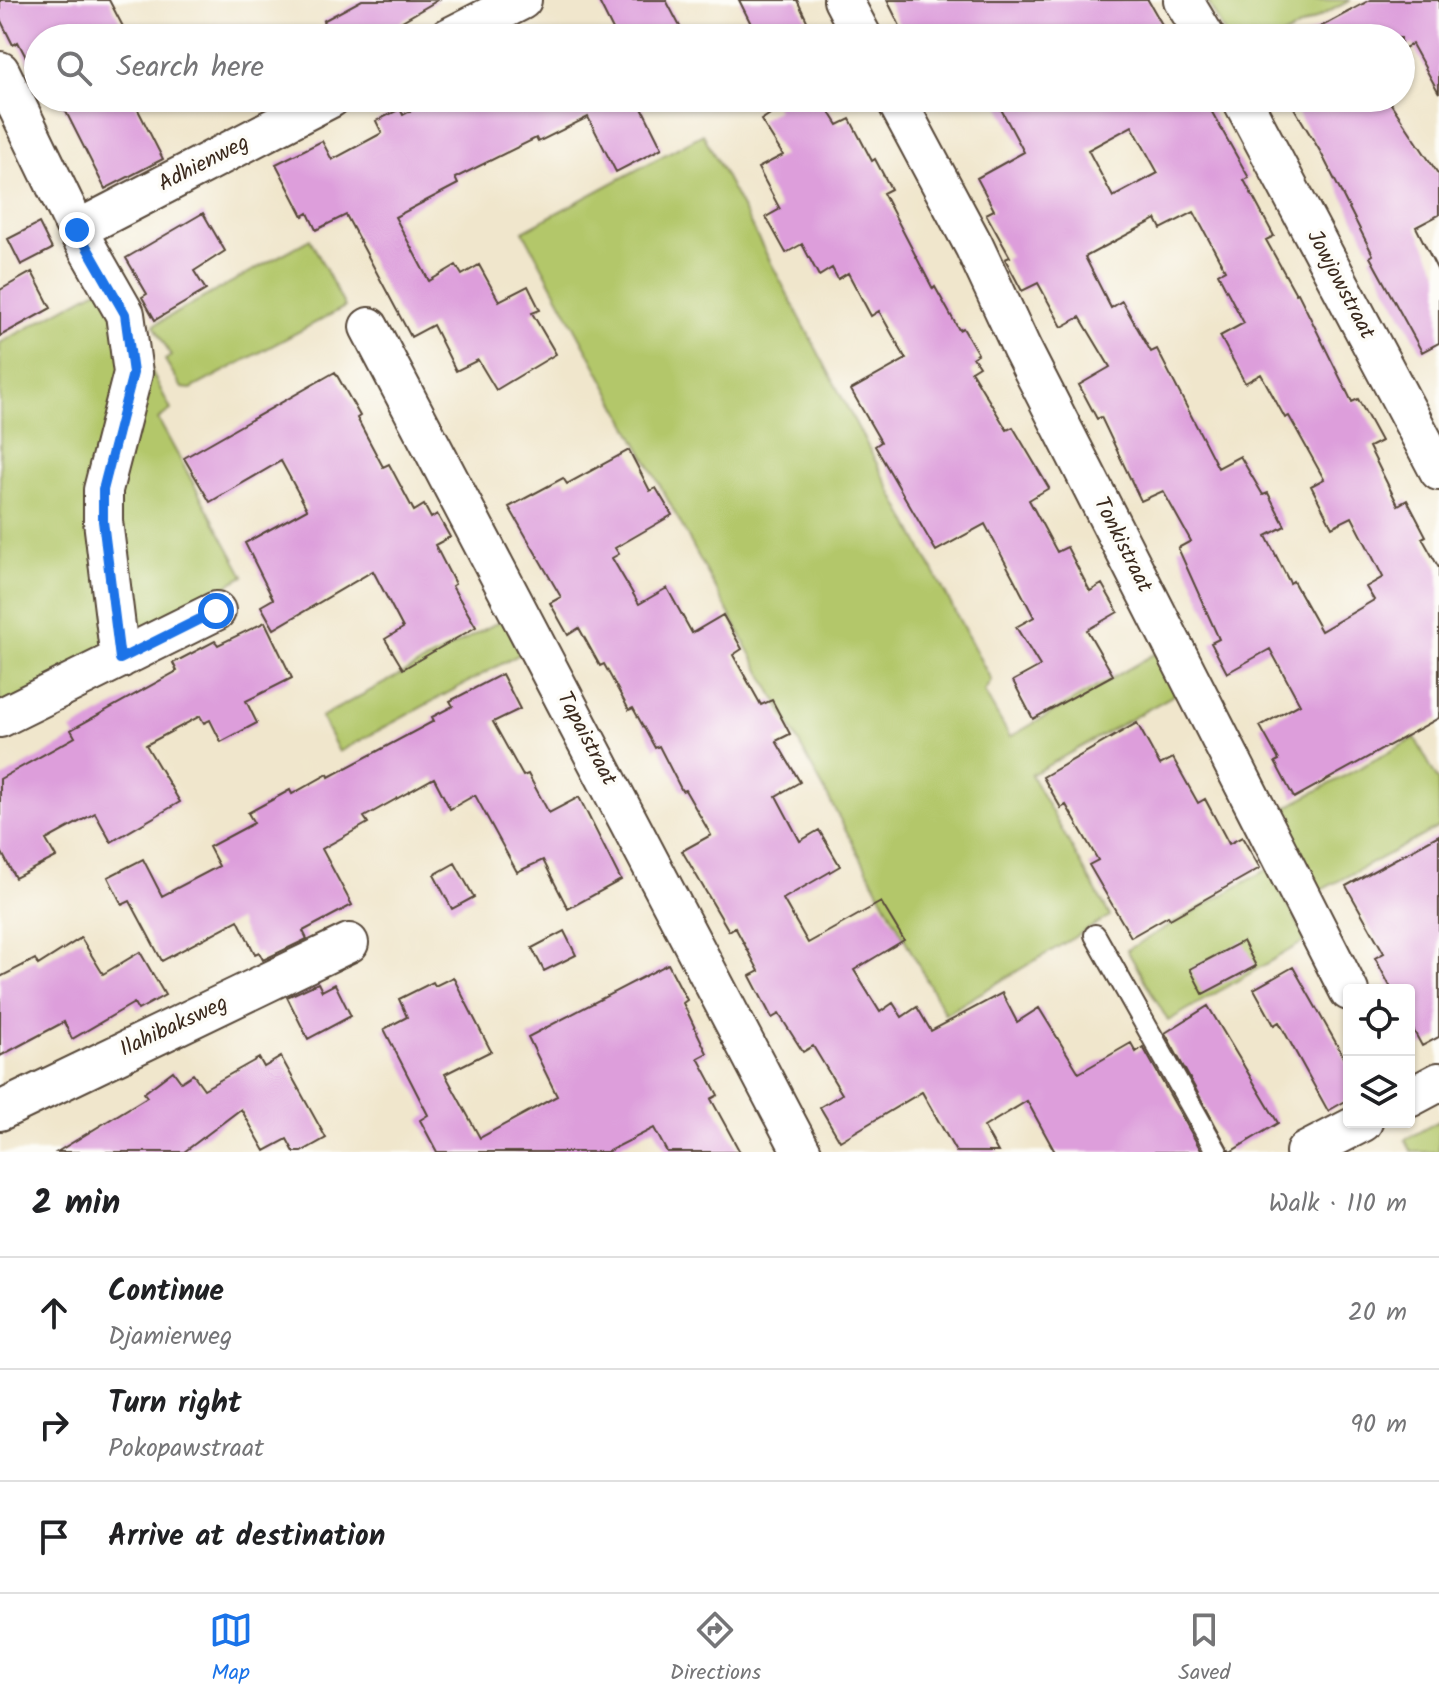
<!DOCTYPE html>
<html lang="en">
<head>
<meta charset="utf-8">
<style>
  body { margin:0; font-family:Kalam,sans-serif; background:#f6f6f6; color:#202124 }
  .controls { position:absolute; right:24px; bottom:24px; display:grid; overflow:hidden; border-radius:8px; box-shadow:0 2px 6px #0004 }
  .controls button { width:72px; height:72px; display:grid; place-items:center; padding:0; border:0; border-bottom:2px solid #e0e0e0; background:#fff; color:#202124; font:40px sans-serif }
  .stop { position:absolute; width:24px; height:24px; margin:-18px; border:6px solid #1a73e8; border-radius:50%; background:#fff }
  .stop.end { background:#1a73e8; border-color:#fff; box-shadow:0 2px 8px #0008 }
  .list { margin:0; padding:0; list-style:none }
  h2 { display:flex; justify-content:space-between; align-items:center; height:104px; margin:0; padding:0 32px; font-size:34px }
  h2 small { font-size:26px; font-weight:400; color:#757577 }
  .list li { display:grid; grid-template-columns:52px 1fr auto; gap:24px; align-items:center; box-sizing:border-box; height:112px; padding:0 32px; border-top:2px solid #e0e0e0 }
  .list b { display:block; font-size:30px; white-space:nowrap }
  .list p { margin:0; font-size:26px; white-space:nowrap; color:#757577 }
  .list em { font-size:26px; font-style:normal; color:#757577 }
  .icon { flex:none; width:44px; height:44px; fill:none; stroke:currentColor; stroke-width:2; stroke-linecap:round; stroke-linejoin:round }
  .map { position:relative; flex:none; width:1439px; height:1152px; overflow:hidden }
  .search { position:absolute; background:#fff; box-shadow:0 2px 6px #0004; left:24px; right:24px; top:24px; height:88px; display:flex; align-items:center; gap:20px; box-sizing:border-box; padding:0 28px; border-radius:44px; color:#757577; font-size:30px }
  .sheet { height:440px; background:#fff }
  nav { display:flex; justify-content:space-around; align-items:center; box-sizing:border-box; height:112px; border-top:2px solid #e0e0e0; background:#fff; font-size:22px; color:#757577 }
  nav a { display:grid; justify-items:center; gap:4px }
  nav .on { color:#1a73e8 }
  .map>svg:first-child { display:block }
  .green { fill:#b3c76b; stroke:#777844; stroke-width:2 }
  .building { fill:#dd9edb; fill-rule:evenodd }
  .lines { fill:none; stroke-linecap:round; stroke-linejoin:round }
  .lane-casing { stroke:#564638; stroke-width:24 }
  .street-casing { stroke:#564638; stroke-width:42 }
  .lane { stroke:#fff; stroke-width:20 }
  .street { stroke:#fff; stroke-width:38 }
  .route { stroke:#1a73e8; stroke-width:10 }
  .labels { text-anchor:middle; dominant-baseline:central; stroke-width:7; stroke-linejoin:round; paint-order:stroke }
  .street-label { font-size:22px; fill:#3b2a1e; stroke:#fdfcf7 }
</style>
</head>
<body>
<div class="map">
<svg width="1439" height="1152" viewBox="0 0 1439 1152">
  <rect width="100%" height="100%" fill="#fdfcf7"/>
  <filter id="ink" filterUnits="userSpaceOnUse"><feTurbulence type="fractalNoise" baseFrequency=".0125" numOctaves="2"/><feDisplacementMap in="SourceGraphic" scale="16" xChannelSelector="R" yChannelSelector="G"/><feConvolveMatrix kernelMatrix="1 2 1 2 8 2 1 2 1" color-interpolation-filters="sRGB"/></filter>
  <filter id="wash" filterUnits="userSpaceOnUse"><feTurbulence type="fractalNoise" baseFrequency=".006" numOctaves="4" result="noise"/><feDisplacementMap in="SourceGraphic" scale="32" xChannelSelector="R" yChannelSelector="G"/><feGaussianBlur stdDeviation="1.8" result="paint"/><feColorMatrix in="noise" values="0 0 0 0 0 0 0 0 0 0 0 0 0 0 0 0 0 1.4 0 .05"/><feComposite in="paint" operator="in"/></filter>
  <g filter="url(#wash)">
    <rect width="100%" height="100%" fill="#f0e6cc"/>
    <path class="green" d="M1207,0H1351L1279,38H1227Z
      M703,134L991,680L984,692L1010,737L1156,653L1177,693L1031,775L1110,916L945,1014L523,231Z
      M310,239L345,307L191,389L182,388L165,360L171,356L154,325Z
      M108,284L171,410L158,419L244,576L0,708V343Z
      M513,614L531,648L339,752L321,717Z
      M1415,738L1439,782V827L1314,894L1272,815Z
      M1268,869L1307,940L1168,1021L1127,950Z
      M1439,1121V1152H1412L1405,1140Z"/>
    <g id="blocks">
      <path class="building" d="M0,0H109L129,38H38V80L18,42L13,45L0,19Z
        M362,0H438L373,38H332L323,21Z
        M598,0H666L686,38H617Z
        M739,0H797L810,27L789,38H758Z
        M887,0H1148L1164,28L1147,38H906Z
        M1370,0H1439V93L1412,44L1401,50V38H1300Z
        M59,98H132L163,159L105,189Z
        M435,98H637L662,148L616,172L588,117L538,142L536,138L455,178L458,184L395,217L429,281L456,265L462,275L479,265L499,301L528,286L540,310L532,313L556,354L496,390L478,360L456,371L433,325L411,337L346,215L316,230L308,213L303,216L276,164L322,141L332,160L382,133L376,121L400,109L403,115Z
        M770,98H821L838,125L850,119L872,161L875,159L891,189L883,193L933,289L935,287L959,330L963,328L978,354L973,357L979,366L971,371L1007,430L1013,427L1049,488L1029,500L1057,552L1067,547L1090,591L1102,584L1118,612L1087,630L1113,675L1033,719L1013,681L1040,666L1016,627L1034,617L985,524L936,551L875,446L881,442L851,390L906,359L879,311L871,316L848,273L838,279L832,268L819,276L802,244L786,253L766,217L780,209L758,168L783,155L761,120L778,109Z
        M995,98H1204L1249,178L1244,180L1274,236L1266,240L1296,294L1298,293L1352,402L1358,399L1381,441L1369,447L1398,505L1407,500L1426,536L1422,538L1439,568V718L1294,798L1275,762L1279,760L1260,726L1300,704L1270,649L1227,673L1211,643L1219,639L1178,548L1191,541L1163,491L1141,501L1101,417L1097,419L1079,385L1110,367L1080,317L1062,327L1038,283L1022,291L1005,259L1010,257L986,214L994,210L977,178L1024,152ZM1132,126L1158,173L1113,197L1088,150ZM1194,212L1225,270L1218,274L1244,323L1220,336L1245,383L1261,374L1285,418L1289,416L1324,479L1311,486L1332,527L1352,517L1383,577L1366,587L1374,600L1321,631L1293,581L1290,583L1266,536L1285,526L1268,493L1263,495L1240,456L1218,468L1157,349L1151,352L1122,301L1111,308L1085,257L1156,219L1161,229Z
        M1288,98H1387L1439,175V215L1416,227L1439,273V343L1422,352L1370,257L1373,255L1320,151Z
        M203,213L225,251L194,271L206,290L155,320L142,297L147,294L126,258Z
        M39,223L52,249L21,265L8,239Z
        M32,272L51,308L0,336V290Z
        M335,372L360,416L357,418L383,467L389,464L414,511L424,505L431,518L437,514L450,537L435,545L455,584L452,586L476,627L403,669L385,639L403,628L373,571L274,629L261,606L273,599L245,543L307,509L281,461L210,502L184,458Z
        M629,450L650,491L656,488L672,515L615,548L619,554L612,558L639,604L667,588L692,633L723,615L742,649L733,655L761,705L772,700L790,734L776,741L800,782L776,796L800,841L819,830L840,866L783,899L808,943L881,902L904,940L854,970L880,1012L893,1003L902,1017L917,1007L931,1031L1002,993L1017,1022L1039,1008L1079,1073L1131,1043L1136,1052L1143,1047L1202,1152H1055L1027,1101L984,1127L998,1152H956L922,1092L840,1141L820,1107L842,1094L813,1046L803,1052L779,1014L772,1018L750,976L759,971L735,927L729,931L682,851L711,835L685,790L682,791L659,746L655,748L633,708L629,710L604,664L600,666L579,628L568,635L550,603L561,597L509,507L563,478L567,484Z
        M265,622L292,678L246,701L257,723L221,742L210,720L204,723L200,716L146,745L180,802L111,842L95,813L46,840L56,857L15,878L0,849V779L75,737L71,730L177,671L173,663L215,641L218,645Z
        M502,674L520,709L493,722L523,776L528,774L549,813L579,797L621,880L568,909L543,860L517,872L475,795L450,809L434,778L364,817L368,823L322,849L352,905L303,931L307,939L263,960L259,952L255,954L238,920L162,961L130,901L122,905L108,877L143,859L162,896L219,866L209,847L254,823L248,813L290,790L292,794L328,774L329,777L434,721L432,717L453,706L450,701Z
        M1137,723L1160,765L1173,758L1198,803L1205,799L1229,844L1242,837L1260,868L1170,919L1168,916L1131,937L1089,865L1098,860L1066,805L1061,808L1043,777Z
        M1439,835V1037L1422,1046L1409,1022V990H1392L1375,958L1384,953L1346,886Z
        M455,863L474,897L452,909L434,875Z
        M564,931L576,955L544,971L532,948Z
        M81,938L103,974L140,952L165,995L138,1010L134,1003L72,1039L64,1022L0,1056V977L35,959L38,965Z
        M1243,941L1256,966L1203,994L1190,969Z
        M668,964L687,1000L683,1003L707,1053L698,1058L718,1095L711,1099L740,1152H667L654,1128L607,1152H437L420,1120L428,1115L384,1029L407,1017L399,999L433,982L435,986L453,977L491,1051L445,1074L480,1138L557,1096L528,1037Z
        M1293,967L1349,1066V1099L1328,1111L1279,1022L1274,1025L1254,989Z
        M318,983L322,991L335,984L351,1016L308,1039L287,997Z
        M1208,1006L1278,1123L1230,1152L1165,1033Z
        M281,1057L326,1138L301,1152H294L287,1139L265,1151L241,1109L184,1152H57L147,1097L144,1093L173,1071L181,1082L193,1074L204,1089L259,1058L264,1067Z"/>
    </g>
  </g>
  <g filter="url(#ink)">
    <use href="#blocks" fill-opacity="0" stroke="#564638" stroke-width="2"/>
    <g class="lines">
      <g class="lane-casing">
        <path id="lane" d="M1095,935L1217,1152"/>
      </g>
      <g class="street-casing">
        <path id="street" d="M843,0L863,38
          M1183,0L1206,38
          M448,38L522,0
          M0,71L77,230L125,314L133,373L103,490V521L120,659
          M895,98L974,246L1022,349L1349,991
          M1241,98L1439,471
          M77,230L331,98
          M369,327L802,1152
          M0,718L216,611
          M1409,1098L1439,1082
          M0,1111L349,943
          M1305,1152L1363,1122"/>
      </g>
      <use href="#lane" class="lane"/>
      <use href="#street" class="street"/>
    </g>
  </g>
  <g class="lines" filter="url(#ink)">
    <path class="route" d="M77,230L125,314L133,373L103,490V521L120,659L216,611"/>
  </g>
  <g class="labels">
    <g class="street-label">
      <text transform="translate(204 164) rotate(-27)">Adhienweg</text>
      <text transform="translate(1340 285) rotate(62)">Jowjowstraat</text>
      <text transform="translate(1122 545) rotate(63)">Tonkistraat</text>
      <text transform="translate(586 739) rotate(62)">Tapaistraat</text>
      <text transform="translate(174 1027) rotate(-25)">Ilahibaksweg</text>
    </g>
  </g>
</svg>
<div class="controls">
<button><svg class="icon" aria-label="locate" viewBox="0 0 24 24"><circle cx="12" cy="12" r="6"/><path d="M12 2v4M12 18v4M2 12h4M18 12h4"/></svg></button>
<button><svg class="icon" aria-label="layers" viewBox="0 0 24 24"><path d="M12 4l9 5-9 5-9-5zM3 14l9 5 9-5"/></svg></button>
</div>
<div class="stop" style="left:216px;top:611px"></div>
<div class="stop end" style="left:77px;top:230px"></div>
<div class="search"><svg class="icon" aria-label="search" viewBox="0 0 24 24"><circle cx="10" cy="10" r="6"/><path d="M15 15l6 6"/></svg>Search here</div>
</div>
<section class="sheet">
<h2>2 min<small>Walk · 110 m</small></h2>
<ul class="list">
<li><svg class="icon" aria-label="ahead" viewBox="0 0 24 24"><path d="M12 20V5M6 11l6-6 6 6"/></svg><div><b>Continue</b><p>Djamierweg</p></div><em>20 m</em></li>
<li><svg class="icon" aria-label="right" viewBox="0 0 24 24"><path d="M7 20v-9h11M14 6l5 5-5 5"/></svg><div><b>Turn right</b><p>Pokopawstraat</p></div><em>90 m</em></li>
<li><svg class="icon" aria-label="arrive" viewBox="0 0 24 24"><path d="M6 21V4h12l-3 4 3 4H6"/></svg><div><b>Arrive at destination</b></div></li>
</ul>
</section>
<nav>
<a class="on"><svg class="icon" aria-label="map" viewBox="0 0 24 24"><path d="M3 6l6-2 6 2 6-2v14l-6 2-6-2-6 2zM9 4v14M15 6v14"/></svg>Map</a>
<a><svg class="icon" aria-label="directions" viewBox="0 0 24 24"><path d="M12 3l9 9-9 9-9-9zM9 14v-3h6M13 9l2 2-2 2"/></svg>Directions</a>
<a><svg class="icon" aria-label="saved" viewBox="0 0 24 24"><path d="M7 4h10v16l-5-4-5 4z"/></svg>Saved</a>
</nav>
</body>
</html>
